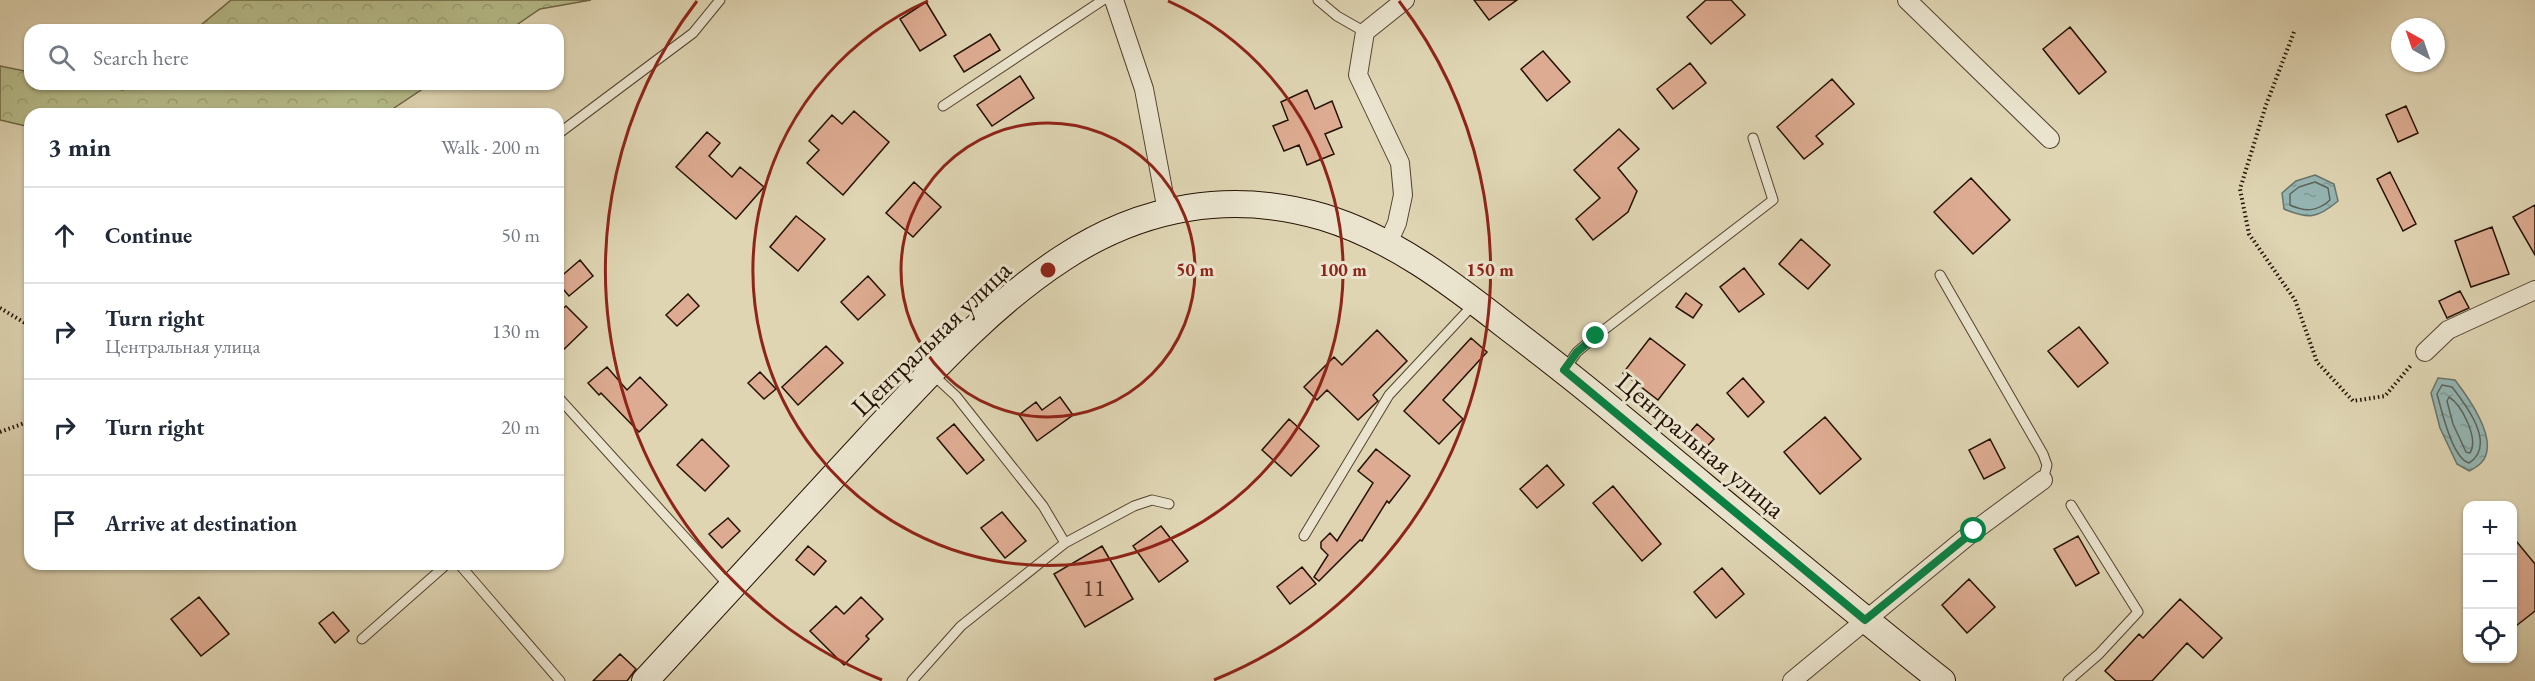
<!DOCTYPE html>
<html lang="en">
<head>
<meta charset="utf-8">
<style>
  body { margin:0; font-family:"EB Garamond",serif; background:#f6f6f7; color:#1f2937 }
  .controls { position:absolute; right:18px; bottom:18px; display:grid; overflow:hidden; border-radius:12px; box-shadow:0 2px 4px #0004 }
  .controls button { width:54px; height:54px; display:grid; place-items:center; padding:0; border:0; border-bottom:2px solid #e0e1e3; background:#fff; color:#1f2937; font:30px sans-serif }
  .compass { position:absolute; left:2391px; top:18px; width:54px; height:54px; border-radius:50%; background:#fff; box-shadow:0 2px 4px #0004; rotate:320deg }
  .stop { position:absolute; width:18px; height:18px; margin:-14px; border:4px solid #0b8043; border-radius:50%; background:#fff }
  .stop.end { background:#0b8043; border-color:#fff; box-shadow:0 2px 6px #0008 }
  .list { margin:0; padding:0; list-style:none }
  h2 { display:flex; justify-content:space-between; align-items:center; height:78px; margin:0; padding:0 24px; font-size:26px }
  h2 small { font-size:20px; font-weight:400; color:#747a83 }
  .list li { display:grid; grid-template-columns:39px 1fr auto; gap:18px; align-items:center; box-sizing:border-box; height:96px; padding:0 24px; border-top:2px solid #e0e1e3 }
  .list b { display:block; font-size:22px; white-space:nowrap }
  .list p { margin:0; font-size:20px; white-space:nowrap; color:#747a83 }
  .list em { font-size:20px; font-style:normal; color:#747a83 }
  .icon { flex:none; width:33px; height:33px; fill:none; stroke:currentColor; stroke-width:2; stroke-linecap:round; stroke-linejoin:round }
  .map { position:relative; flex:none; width:2535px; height:681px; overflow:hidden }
  .search { position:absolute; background:#fff; box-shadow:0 2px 4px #0004; left:24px; top:24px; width:540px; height:66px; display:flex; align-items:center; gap:15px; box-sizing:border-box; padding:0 21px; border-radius:18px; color:#747a83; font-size:22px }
  .panel { position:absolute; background:#fff; box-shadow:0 2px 4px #0004; left:24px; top:108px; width:540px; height:462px; border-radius:18px }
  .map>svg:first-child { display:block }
  .forest { fill:url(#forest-crowns); stroke:#6e6646; stroke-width:1.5 }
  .water { fill:url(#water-ripples); stroke:#68756d; stroke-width:1.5 }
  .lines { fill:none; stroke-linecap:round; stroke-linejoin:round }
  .shore { stroke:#5d645c; stroke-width:1.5 }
  .building { fill:#ddab91; stroke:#251102; stroke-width:1.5 }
  .lane-casing { stroke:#54422e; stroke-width:11 }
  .street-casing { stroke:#54422e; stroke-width:20 }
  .secondary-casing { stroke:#251102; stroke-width:28 }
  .path { stroke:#251102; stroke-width:4; stroke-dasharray:1.5 3; stroke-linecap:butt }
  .lane { stroke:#eae4ce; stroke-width:9 }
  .street { stroke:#eae4ce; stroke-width:18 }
  .secondary { stroke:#eae4ce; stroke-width:26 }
  .route { stroke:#0b8043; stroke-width:8 }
  .ring { fill:none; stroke:#8f2418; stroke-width:3 }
  .labels { text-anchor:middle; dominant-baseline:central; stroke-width:6; stroke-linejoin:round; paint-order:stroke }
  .number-label { font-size:24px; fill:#533826 }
  .street-label { font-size:27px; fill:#251102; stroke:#eae4ce }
  .centre { fill:#8f2418; stroke:#eae4ce; stroke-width:3 }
  .ring-label { font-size:18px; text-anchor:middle; font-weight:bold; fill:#8f2418; stroke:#eae4ce; stroke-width:6; stroke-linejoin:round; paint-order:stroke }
</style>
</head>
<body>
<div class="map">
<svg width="2535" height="681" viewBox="0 0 2535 681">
  <defs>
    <pattern id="forest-crowns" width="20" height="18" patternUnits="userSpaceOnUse" patternTransform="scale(1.5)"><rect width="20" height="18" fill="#b6bc8a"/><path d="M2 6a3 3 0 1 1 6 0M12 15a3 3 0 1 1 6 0" fill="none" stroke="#9ca175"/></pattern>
    <pattern id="water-ripples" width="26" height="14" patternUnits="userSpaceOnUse" patternTransform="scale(1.5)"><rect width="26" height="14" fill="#95b7b5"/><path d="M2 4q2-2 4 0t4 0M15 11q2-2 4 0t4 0" fill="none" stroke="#809c9a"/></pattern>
  </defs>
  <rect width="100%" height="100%" fill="#dfd5b3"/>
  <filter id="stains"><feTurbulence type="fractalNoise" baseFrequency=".00333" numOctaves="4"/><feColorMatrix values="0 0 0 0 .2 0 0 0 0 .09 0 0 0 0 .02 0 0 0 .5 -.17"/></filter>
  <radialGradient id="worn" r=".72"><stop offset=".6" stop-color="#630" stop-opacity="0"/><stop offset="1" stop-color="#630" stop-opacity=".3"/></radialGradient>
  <path class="forest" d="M231,0H591L540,9L509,30H195Z
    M0,66L30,72V84H92L123,90L131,84H430L385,114H30V127L0,120Z"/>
  <path class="water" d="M2315,175L2334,184L2338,201C2317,219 2308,219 2284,209L2282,193L2296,181Z
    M2438,378L2455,380C2468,397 2501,442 2481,463C2478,466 2473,469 2469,471L2457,464L2440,428L2431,393Z"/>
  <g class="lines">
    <path class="shore" d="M2315,182L2328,188L2330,200C2317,212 2305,212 2290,205V194L2299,187Z
      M2442,385L2452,387C2466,405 2497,445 2469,463C2452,458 2442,411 2437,394Z
      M2449,397C2462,405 2479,439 2470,453L2466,452L2453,424L2447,401Z"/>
  </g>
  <path class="building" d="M1474,0H1517L1489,20Z
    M1706,0H1731L1745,15L1711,44L1687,17Z
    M926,2L946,35L920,51L900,19Z
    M2070,27L2106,72L2079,94L2043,49Z
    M990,34L1000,50L964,72L954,56Z
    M1543,51L1570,82L1547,101L1521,69Z
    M1690,63L1706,83L1673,109L1657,89Z
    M1020,76L1034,98L992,126L977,105Z
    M1832,79L1854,104L1816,136L1823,144L1804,159L1777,127Z
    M1307,90L1315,109L1332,101L1342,127L1325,134L1334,154L1307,165L1299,145L1284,151L1273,126L1288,120L1281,102Z
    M2406,106L2418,133L2398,142L2386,115Z
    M854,111L889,142L843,195L807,163L819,150L809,141L832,115L842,124Z
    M1619,129L1639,149L1618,168L1637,191L1628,212L1593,240L1576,219L1600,198L1574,170Z
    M707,132L720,143L709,156L732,177L740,167L764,187L736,219L676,167Z
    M2390,172L2416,224L2403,231L2377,179Z
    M1971,178L2010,220L1973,254L1934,212Z
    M914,182L941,207L913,237L886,213Z
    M2535,205V255L2513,217Z
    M796,216L825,239L798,271L770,247Z
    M2492,227L2509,274L2471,287L2455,241Z
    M1801,239L1830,265L1808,289L1779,264Z
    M580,260L593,276L569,296L558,283V279Z
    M1744,268L1764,294L1739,312L1720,287Z
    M868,276L885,295L858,320L841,302Z
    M2460,291L2469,308L2447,318L2439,301Z
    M1686,293L1702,305L1693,318L1676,307Z
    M688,294L699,306L677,326L666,315Z
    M566,306L587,327L558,355V313Z
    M2079,327L2108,363L2078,387L2048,351Z
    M1377,330L1407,361L1373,395L1378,401L1358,420L1327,390L1317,400L1304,387L1334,357L1342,365Z
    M1471,338L1487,352L1443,400L1463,419L1439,444L1404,411Z
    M1650,338L1685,365L1658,400L1623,373Z
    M826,346L843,363L798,405L782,387Z
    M607,367L627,390L640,377L667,405L639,432L601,393L599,395L588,383Z
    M760,372L776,389L764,399L748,383Z
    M1743,378L1764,402L1748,417L1727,393Z
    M1060,397L1073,415L1037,441L1019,415L1036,402L1042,410Z
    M1825,417L1861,459L1820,494L1784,452Z
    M1289,419L1319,446L1291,476L1262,450Z
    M954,424L984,460L967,474L937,438Z
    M1697,424L1714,439L1700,454L1684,439Z
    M702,439L729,466L705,491L677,465Z
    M1990,439L2005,468L1984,479L1969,450Z
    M1376,449L1410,476L1389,503L1387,501L1362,541L1360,540L1319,581L1314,577L1328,555L1321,548V542L1330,533L1337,541L1373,483L1358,471Z
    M1547,465L1564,485L1537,508L1520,489Z
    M1613,486L1661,544L1642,561L1593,503Z
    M1002,512L1026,541L1005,558L981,528Z
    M728,518L740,531L722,548L709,534Z
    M1161,526L1188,561L1159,582L1133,546Z
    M2078,536L2099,573L2076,586L2054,549Z
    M2512,536L2535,564V611L2512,629Z
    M808,546L826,561L814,575L796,560Z
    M1102,546L1133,599L1085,627L1054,574Z
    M1302,567L1316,584L1290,604L1277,587Z
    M1722,568L1744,594L1716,618L1694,592Z
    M1969,579L1995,607L1967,633L1942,605Z
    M199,597L229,634L201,656L171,619Z
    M861,597L883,619L866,636L869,639L844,665L810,631L836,606L844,614Z
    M2180,599L2222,638L2203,658L2187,643L2152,681H2116L2105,671L2139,634L2143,638Z
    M333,612L349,631L335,643L319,623Z
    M620,654L636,669L627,681H593Z"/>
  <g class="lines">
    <g class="lane-casing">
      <path id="lane" d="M1318,0L1337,16L1365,32
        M943,106L1103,0
        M558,134L693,33L720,0
        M1940,275L2043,454L2047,465L2043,480
        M1565,369L1577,352L1596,336L1773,200L1753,138
        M558,397L730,587
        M1304,536L1389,395L1473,305
        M1065,543L1134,506L1152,500L1169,504
        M459,564L560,681
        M362,639L447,564
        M912,681L961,626L1065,543L1043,506L956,396L931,373
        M2068,681L2099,654L2138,612L2071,505"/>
    </g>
    <g class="street-casing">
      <path id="street" d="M1114,0L1144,89L1167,211
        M1907,0L2050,139
        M1388,243L1397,223L1403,195L1400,163L1358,75L1365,32L1405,0
        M2425,352L2448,330L2535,290
        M1792,681L1974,531L2043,480"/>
    </g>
    <g class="secondary-casing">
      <path id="secondary" d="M645,681C720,600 794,519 869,438C929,374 989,306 1063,258C1142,206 1231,190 1323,217C1392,238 1450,282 1506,326C1548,358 1589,390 1629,424C1733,510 1836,597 1942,681"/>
    </g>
    <path class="path" d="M2294,32L2266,105L2240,189L2249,234L2295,300L2317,362L2353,401L2385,396L2412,364
      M0,308L30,326
      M0,432L30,421"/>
    <use href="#lane" class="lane"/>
    <use href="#street" class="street"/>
    <use href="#secondary" class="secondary"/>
  </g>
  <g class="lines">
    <path class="route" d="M1596,336L1577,352L1564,370L1865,620L1974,531"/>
  </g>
  <g class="ring">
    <circle cx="1048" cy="270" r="147"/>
    <path d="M1168 1A295 295 0 1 1 928 1"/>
    <path d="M882 680A442 442 0 0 1 697 1M1399 1A442 442 0 0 1 1214 680"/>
  </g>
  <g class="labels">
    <g class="number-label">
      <text x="1094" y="587">11</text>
    </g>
    <g class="street-label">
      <text transform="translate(931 338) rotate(-44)">Центральная улица</text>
      <text transform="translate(1701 445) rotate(40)">Центральная улица</text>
    </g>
  </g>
  <circle cx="1048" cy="270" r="9" class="centre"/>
  <g class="ring-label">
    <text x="1195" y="276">50 m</text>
    <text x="1343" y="276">100 m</text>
    <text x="1490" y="276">150 m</text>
  </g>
  <rect width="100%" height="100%" filter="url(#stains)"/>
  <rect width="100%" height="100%" fill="url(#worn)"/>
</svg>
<div class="controls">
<button>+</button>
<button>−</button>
<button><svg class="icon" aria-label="locate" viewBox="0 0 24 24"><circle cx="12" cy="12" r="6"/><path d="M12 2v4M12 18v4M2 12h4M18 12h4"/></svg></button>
</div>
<svg class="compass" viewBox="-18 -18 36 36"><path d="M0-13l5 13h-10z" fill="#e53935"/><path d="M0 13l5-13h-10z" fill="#747a83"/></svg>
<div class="stop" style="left:1974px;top:531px"></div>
<div class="stop end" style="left:1596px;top:336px"></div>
<div class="search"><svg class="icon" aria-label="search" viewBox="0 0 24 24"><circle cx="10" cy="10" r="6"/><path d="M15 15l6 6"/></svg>Search here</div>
<section class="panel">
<h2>3 min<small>Walk · 200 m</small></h2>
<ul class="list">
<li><svg class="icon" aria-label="ahead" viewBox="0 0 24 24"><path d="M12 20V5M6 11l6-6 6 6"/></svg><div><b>Continue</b></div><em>50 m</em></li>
<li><svg class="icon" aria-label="right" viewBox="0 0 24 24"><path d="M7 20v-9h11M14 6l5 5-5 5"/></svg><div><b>Turn right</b><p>Центральная улица</p></div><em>130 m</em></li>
<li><svg class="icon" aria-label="right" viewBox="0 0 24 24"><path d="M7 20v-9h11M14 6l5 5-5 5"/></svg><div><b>Turn right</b></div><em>20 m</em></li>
<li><svg class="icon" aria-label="arrive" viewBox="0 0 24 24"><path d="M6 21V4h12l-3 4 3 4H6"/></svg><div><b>Arrive at destination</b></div></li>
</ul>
</section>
</div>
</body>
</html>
